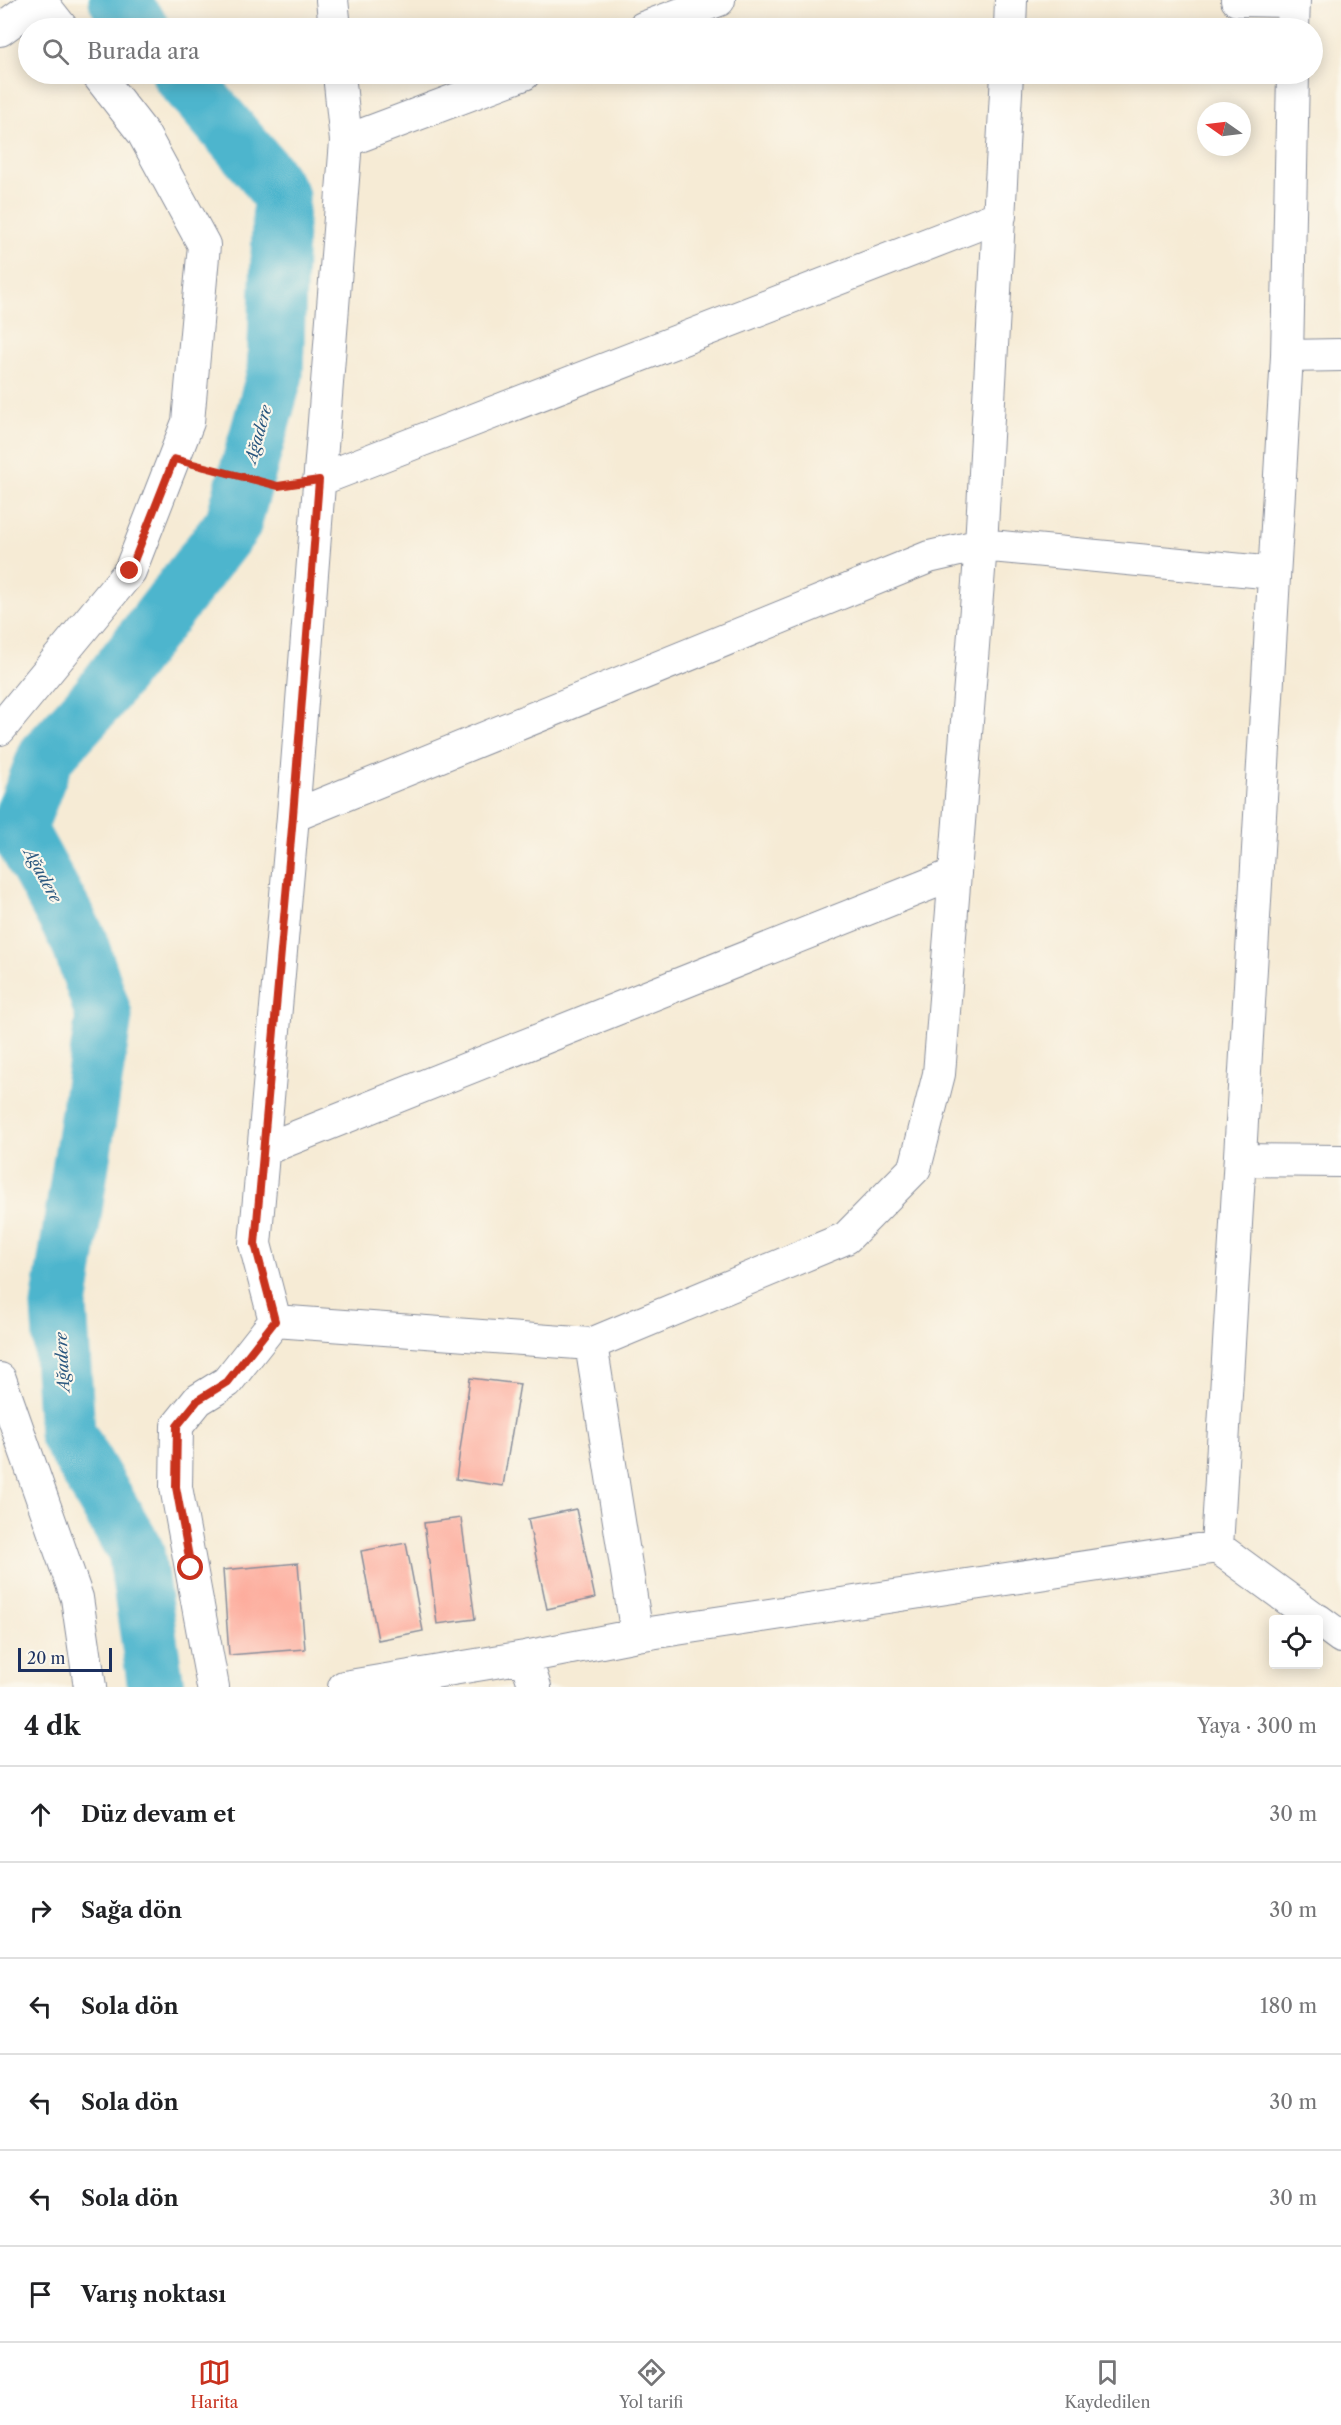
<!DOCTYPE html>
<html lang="tr">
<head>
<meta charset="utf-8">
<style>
  body { margin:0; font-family:"Libre Caslon Text",serif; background:#f6f6f6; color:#202124 }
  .controls { position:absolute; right:18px; bottom:18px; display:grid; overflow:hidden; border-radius:6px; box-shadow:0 3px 15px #0003 }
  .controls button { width:54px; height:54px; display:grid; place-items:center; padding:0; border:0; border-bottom:2px solid #e0e0e0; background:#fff; color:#202124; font:30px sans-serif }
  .compass { position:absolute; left:1197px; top:102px; width:54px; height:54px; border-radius:50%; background:#fff; box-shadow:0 3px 15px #0003; rotate:284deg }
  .scale { position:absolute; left:18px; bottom:15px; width:94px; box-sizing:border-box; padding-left:6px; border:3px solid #1b2f5e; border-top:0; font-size:16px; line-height:21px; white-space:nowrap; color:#1b2f5e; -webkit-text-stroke:4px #fbf7ec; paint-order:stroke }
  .stop { position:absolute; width:18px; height:18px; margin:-14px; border:4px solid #c8321e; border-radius:50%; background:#fff }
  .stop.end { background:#c8321e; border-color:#fff; box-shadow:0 2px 6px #0008 }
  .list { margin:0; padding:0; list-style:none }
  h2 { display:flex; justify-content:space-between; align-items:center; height:78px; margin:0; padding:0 24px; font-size:26px }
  h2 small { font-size:20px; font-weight:400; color:#757577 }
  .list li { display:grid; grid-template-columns:39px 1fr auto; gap:18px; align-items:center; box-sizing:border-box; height:96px; padding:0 24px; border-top:2px solid #e0e0e0 }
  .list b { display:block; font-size:22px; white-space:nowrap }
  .list em { font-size:20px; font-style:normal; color:#757577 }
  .icon { flex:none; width:33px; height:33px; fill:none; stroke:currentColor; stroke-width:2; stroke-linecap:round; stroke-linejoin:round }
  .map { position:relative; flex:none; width:1341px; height:1687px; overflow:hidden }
  .search { position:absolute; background:#fff; box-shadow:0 3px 15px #0003; left:18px; right:18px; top:18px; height:66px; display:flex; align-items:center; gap:15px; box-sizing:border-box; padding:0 21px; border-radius:33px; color:#757577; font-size:22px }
  .sheet { height:654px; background:#fff }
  nav { display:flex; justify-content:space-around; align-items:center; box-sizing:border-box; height:84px; border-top:2px solid #e0e0e0; background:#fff; font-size:16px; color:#757577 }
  nav a { display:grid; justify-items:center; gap:3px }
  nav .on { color:#c8321e }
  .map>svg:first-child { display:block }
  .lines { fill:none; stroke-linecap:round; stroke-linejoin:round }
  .river { stroke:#4eb5cd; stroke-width:57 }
  .building { fill:#fdac9c }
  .minor-casing { stroke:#888d9a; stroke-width:34 }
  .path { stroke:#888d9a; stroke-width:4; stroke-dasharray:1.5 4.5; stroke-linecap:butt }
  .minor { stroke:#fff; stroke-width:32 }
  .route { stroke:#c8321e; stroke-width:8 }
  .labels { text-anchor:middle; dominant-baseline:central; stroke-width:4.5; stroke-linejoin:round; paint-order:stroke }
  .water-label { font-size:16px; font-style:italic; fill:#2a577f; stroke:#fbf7ec }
</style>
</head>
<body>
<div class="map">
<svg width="1341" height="1687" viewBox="0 0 1341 1687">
  <rect width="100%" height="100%" fill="#fbf7ec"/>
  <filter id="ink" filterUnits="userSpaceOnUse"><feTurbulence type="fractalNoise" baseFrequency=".0167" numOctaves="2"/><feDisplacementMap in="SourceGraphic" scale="12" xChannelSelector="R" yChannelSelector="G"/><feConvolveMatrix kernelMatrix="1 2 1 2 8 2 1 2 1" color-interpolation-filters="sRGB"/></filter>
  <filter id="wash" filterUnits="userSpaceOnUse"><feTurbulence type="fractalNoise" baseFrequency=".008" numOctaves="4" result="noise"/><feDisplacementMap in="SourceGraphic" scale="24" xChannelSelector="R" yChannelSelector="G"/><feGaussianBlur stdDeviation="1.35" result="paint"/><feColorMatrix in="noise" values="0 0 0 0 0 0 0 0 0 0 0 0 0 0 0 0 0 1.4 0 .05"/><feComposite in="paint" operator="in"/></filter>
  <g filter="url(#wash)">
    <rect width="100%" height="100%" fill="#f6ebd5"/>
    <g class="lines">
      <path class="river" d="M117,0L141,28
        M156,1687L136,1552L67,1433L59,1306L104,1016L79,941L18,829L46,756L97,700L233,524L275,374L281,197L265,173L180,74"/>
    </g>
    <g id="blocks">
      <path class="building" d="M470,1378L520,1384L503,1486L456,1479Z
        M576,1509L595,1598L547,1609L528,1519Z
        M461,1518L475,1619L437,1624L424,1523Z
        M406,1543L423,1631L378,1640L361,1551Z
        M298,1563L305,1649L229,1655L223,1570Z"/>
    </g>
  </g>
  <g filter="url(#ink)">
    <use href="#blocks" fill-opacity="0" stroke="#888d9a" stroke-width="1.5"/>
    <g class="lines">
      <g class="minor-casing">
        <path id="minor" d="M40,0L62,28
          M332,0L335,28
          M1237,0L1294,1
          M643,28L719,0
          M1010,28L1011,0
          M1293,28L1294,0
          M0,30L41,0
          M339,74L346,141L293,816L255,1244L275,1321L591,1344L846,1238L915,1168L939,1074L981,545L1007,74
          M1293,74L1287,356L1217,1547L1317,1620
          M346,141L524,74
          M1287,356L1341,355
          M319,480L1000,216
          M0,729L130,571L188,422L204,245L143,133L97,74
          M293,816L929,557L981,545L1274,573
          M263,1150L955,874
          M1240,1160L1341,1161
          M591,1344L637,1635
          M0,1379L77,1598L90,1687
          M1318,1620L1341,1637
          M525,1657L535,1687
          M213,1687L176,1487L177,1426L198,1400L227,1382L275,1321
          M344,1687L525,1657L637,1635L1217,1547"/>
      </g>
      <path class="path" d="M203,468L277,486L289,484"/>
      <use href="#minor" class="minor"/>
    </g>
  </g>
  <g class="lines" filter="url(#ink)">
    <path class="route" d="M130,571L174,459L278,486L319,480L293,816L255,1244L275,1321L227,1382L198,1400L177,1426L176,1487L191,1568"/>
  </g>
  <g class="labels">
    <g class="water-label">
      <text transform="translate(258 434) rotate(-74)">Ağadere</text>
      <text transform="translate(43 875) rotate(61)">Ağadere</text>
      <text transform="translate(62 1362) rotate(-93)">Ağadere</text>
    </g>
  </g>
</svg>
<div class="controls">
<button><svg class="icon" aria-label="locate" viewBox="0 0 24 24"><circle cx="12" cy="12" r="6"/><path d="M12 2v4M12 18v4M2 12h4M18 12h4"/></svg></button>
</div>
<svg class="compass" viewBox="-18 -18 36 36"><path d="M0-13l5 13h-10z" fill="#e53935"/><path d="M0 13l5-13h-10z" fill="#757577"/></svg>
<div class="scale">20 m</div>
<div class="stop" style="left:191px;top:1568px"></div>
<div class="stop end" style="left:130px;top:571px"></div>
<div class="search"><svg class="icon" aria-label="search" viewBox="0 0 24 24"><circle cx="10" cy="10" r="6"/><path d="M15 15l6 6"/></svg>Burada ara</div>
</div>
<section class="sheet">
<h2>4 dk<small>Yaya · 300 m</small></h2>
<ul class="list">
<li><svg class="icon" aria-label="ahead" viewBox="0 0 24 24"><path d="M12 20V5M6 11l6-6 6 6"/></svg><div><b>Düz devam et</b></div><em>30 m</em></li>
<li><svg class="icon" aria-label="right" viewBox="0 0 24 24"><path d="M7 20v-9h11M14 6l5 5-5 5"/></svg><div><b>Sağa dön</b></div><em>30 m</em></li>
<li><svg class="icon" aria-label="left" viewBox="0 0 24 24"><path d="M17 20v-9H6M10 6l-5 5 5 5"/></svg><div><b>Sola dön</b></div><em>180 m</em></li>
<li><svg class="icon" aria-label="left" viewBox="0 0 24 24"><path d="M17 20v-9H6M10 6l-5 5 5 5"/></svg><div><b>Sola dön</b></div><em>30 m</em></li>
<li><svg class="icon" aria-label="left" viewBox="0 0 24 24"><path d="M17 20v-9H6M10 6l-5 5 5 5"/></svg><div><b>Sola dön</b></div><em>30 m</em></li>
<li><svg class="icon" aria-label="arrive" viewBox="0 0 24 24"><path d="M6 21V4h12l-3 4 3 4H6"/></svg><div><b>Varış noktası</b></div></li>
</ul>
</section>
<nav>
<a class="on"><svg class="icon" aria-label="map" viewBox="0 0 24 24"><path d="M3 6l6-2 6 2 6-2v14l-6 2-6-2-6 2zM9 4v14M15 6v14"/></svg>Harita</a>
<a><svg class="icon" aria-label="directions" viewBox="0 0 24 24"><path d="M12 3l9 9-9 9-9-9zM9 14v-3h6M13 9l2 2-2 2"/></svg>Yol tarifi</a>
<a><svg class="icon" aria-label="saved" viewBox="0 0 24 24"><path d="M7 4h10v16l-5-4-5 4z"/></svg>Kaydedilen</a>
</nav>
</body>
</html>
